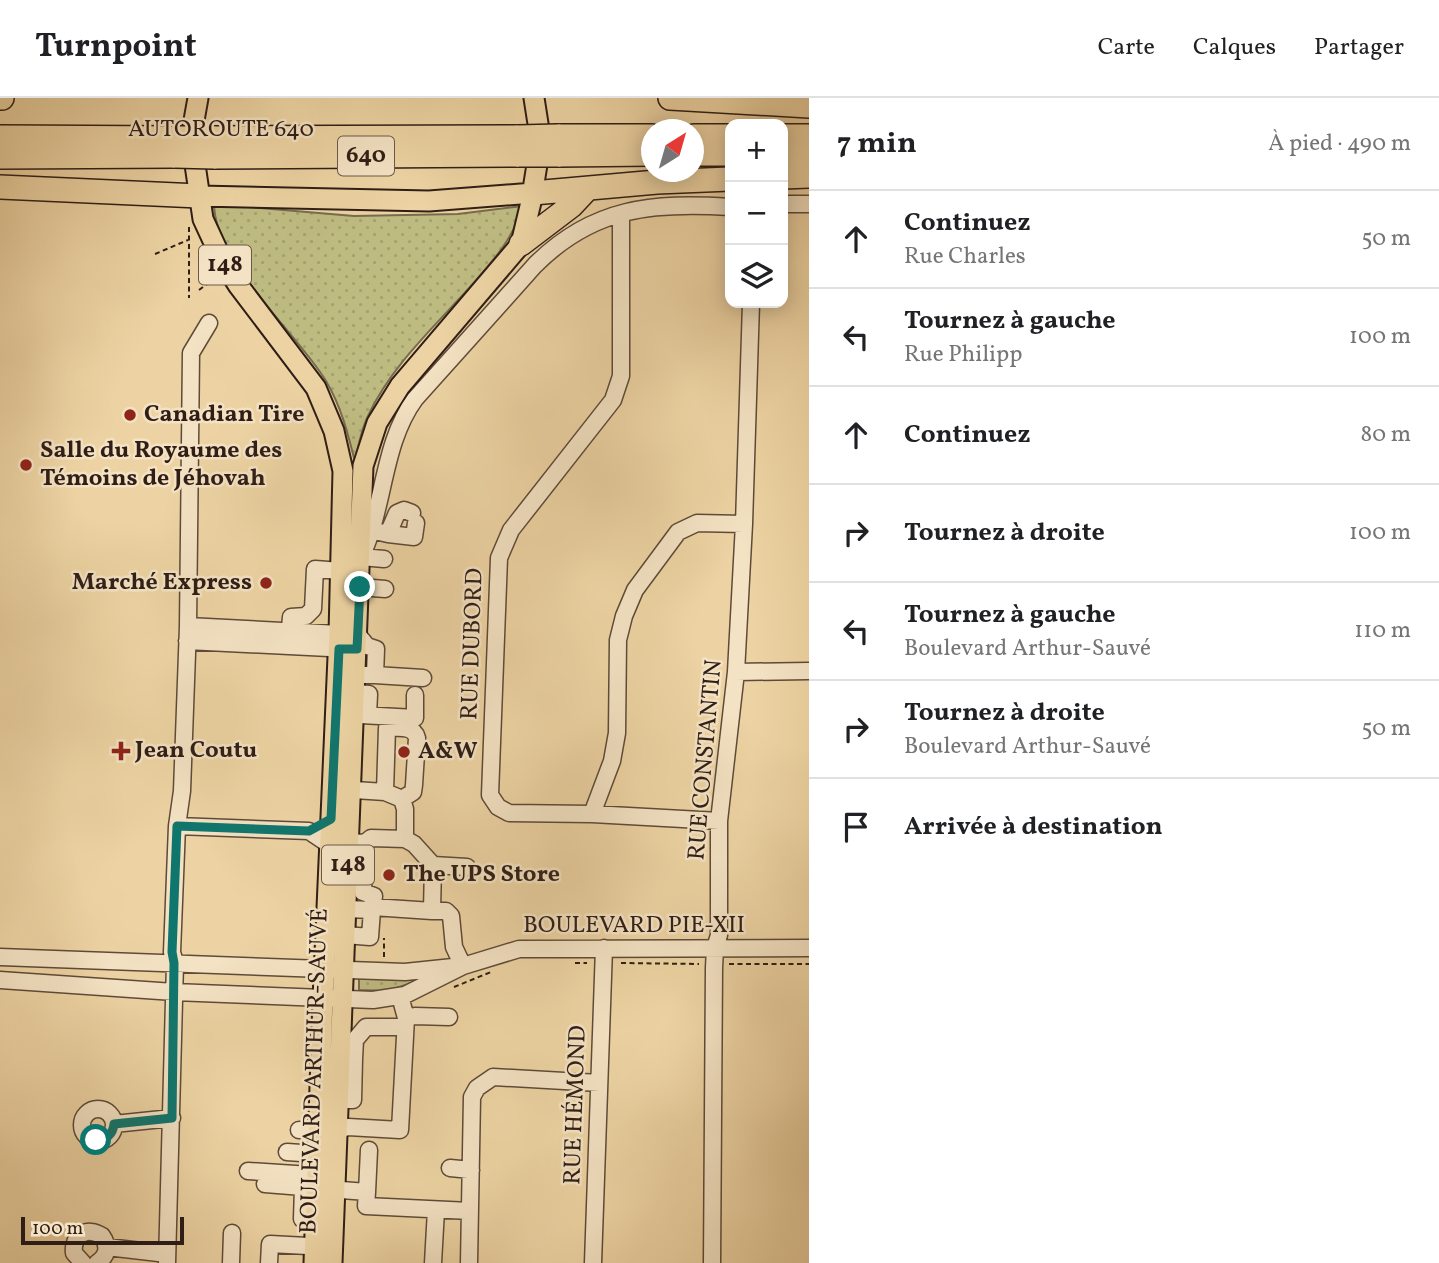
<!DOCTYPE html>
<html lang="fr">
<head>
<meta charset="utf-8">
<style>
  body { margin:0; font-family:Vollkorn,serif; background:#f6f6f6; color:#202124 }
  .controls { position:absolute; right:21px; top:21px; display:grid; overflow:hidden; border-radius:14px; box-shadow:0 4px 18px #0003 }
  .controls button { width:63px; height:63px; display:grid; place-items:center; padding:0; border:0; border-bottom:2px solid #e0e0e0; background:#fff; color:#202124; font:35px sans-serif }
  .compass { position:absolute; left:641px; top:21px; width:63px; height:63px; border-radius:50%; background:#fff; box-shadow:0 4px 18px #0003; rotate:37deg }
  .scale { position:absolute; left:21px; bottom:18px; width:163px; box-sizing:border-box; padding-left:7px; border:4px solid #2f1d16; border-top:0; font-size:19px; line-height:24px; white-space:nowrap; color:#2f1d16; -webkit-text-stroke:5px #f3e2c3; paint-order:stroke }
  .stop { position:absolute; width:21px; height:21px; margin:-16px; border:5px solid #0f766e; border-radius:50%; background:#fff }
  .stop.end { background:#0f766e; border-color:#fff; box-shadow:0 2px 7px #0008 }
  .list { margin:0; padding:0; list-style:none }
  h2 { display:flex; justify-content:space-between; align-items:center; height:91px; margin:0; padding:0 28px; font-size:30px }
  h2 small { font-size:23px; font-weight:400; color:#757577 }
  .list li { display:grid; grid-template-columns:46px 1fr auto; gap:21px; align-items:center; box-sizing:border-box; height:98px; padding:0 28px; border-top:2px solid #e0e0e0 }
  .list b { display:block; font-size:26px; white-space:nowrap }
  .list p { margin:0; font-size:23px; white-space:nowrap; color:#757577 }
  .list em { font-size:23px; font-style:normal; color:#757577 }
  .icon { flex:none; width:38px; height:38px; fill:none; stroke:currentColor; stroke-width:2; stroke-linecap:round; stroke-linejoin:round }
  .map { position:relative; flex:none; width:809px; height:1165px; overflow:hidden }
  header { display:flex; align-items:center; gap:42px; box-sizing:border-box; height:98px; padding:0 35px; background:#fff; border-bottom:2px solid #e0e0e0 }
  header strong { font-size:33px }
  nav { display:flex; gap:38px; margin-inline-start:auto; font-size:24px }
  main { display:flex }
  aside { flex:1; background:#fff }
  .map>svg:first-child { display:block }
  .grass { fill:url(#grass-dots); stroke:#766c4c; stroke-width:2 }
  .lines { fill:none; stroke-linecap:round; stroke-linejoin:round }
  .minor-casing { stroke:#5e4a39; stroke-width:19 }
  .major-casing { stroke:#2f1d16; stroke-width:23 }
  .highway-casing { stroke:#2f1d16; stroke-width:26 }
  .path { stroke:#2f1d16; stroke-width:2; stroke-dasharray:5 3.5; stroke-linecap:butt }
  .minor { stroke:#f3e2c3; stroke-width:16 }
  .major { stroke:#edd3a3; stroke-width:19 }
  .highway { stroke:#edd3a3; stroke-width:23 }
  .highway-bridge-casing { stroke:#2f1d16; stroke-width:26; stroke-linecap:butt }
  .highway-bridge { stroke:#edd3a3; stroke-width:23 }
  .route { stroke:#0f766e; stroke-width:9 }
  .poi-dot { fill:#8f2418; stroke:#f3e2c3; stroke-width:2.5 }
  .labels { text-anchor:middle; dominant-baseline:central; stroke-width:5; stroke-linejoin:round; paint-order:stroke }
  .shield { fill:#f3e2c3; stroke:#6a584a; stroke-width:2 }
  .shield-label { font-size:23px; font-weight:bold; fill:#2f1d16 }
  .street-label { font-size:24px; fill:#2f1d16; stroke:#f3e2c3 }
  .poi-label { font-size:24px; font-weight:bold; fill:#2f1d16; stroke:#f3e2c3; text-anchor:start }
</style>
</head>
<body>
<header>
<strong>Turnpoint</strong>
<nav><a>Carte</a><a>Calques</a><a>Partager</a></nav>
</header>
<main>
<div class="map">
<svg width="809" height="1165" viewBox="0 0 809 1165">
  <defs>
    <pattern id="grass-dots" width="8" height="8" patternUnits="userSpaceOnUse" patternTransform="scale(1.75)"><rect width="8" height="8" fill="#bebb81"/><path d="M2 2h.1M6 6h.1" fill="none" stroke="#a4a06f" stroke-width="1.8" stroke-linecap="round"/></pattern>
  </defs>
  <rect width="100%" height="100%" fill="#edd3a3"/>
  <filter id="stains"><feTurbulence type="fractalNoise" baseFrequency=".00286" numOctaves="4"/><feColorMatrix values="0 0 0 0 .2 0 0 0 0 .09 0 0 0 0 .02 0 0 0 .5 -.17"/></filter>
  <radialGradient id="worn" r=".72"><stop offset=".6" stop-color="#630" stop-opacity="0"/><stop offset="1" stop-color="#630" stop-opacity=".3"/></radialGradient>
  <path class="grass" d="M214,106L354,118L458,116L523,108C513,141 493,163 471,188C435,228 391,268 368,318C361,332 358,349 355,364C348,336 341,308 326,283C296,234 215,165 214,106Z
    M359,878L420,879V882L388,893L359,892Z"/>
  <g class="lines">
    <g class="minor-casing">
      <path id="minor" d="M783,106H809
        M621,116V278L613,302L511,432L499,460L490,697L498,709L509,715L592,716L719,723
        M362,430L388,436L414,439L416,425
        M388,436L397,415L404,412L412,415
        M384,461L361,459C385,409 382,346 415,301L535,167C593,109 653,104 730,109
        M360,489L385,491
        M188,528L358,537L367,548L376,551L375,577H356
        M289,541L291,519L306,518L313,511L315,471L341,473
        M187,543L349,551
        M736,574L809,573
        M375,577L423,580
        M355,595L369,596L368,617
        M343,616L415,620V597
        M385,694L387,630C398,630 414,627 417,640L414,687L413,694L402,701
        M592,716L612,663L617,635L618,542L624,518L635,492L678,434L697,425L744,426
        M177,728L309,733L330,747L348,744L365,745L371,740L405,741V711L402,701L385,694L339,691
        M365,745L363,794L374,798L372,812
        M433,767L467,769
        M373,809L432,813L433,767L414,746L405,741
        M432,813H446L451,818L454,849L463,868
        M345,837L370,839L372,812L346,811
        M0,859L405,874L453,869
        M0,882L174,894L373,902L405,897L463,868L519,851L809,850
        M406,920L415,918L449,919
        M354,961L355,942L366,929H405
        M338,1002H353L354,961H345
        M82 1027a16 16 0 1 1 32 0a16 16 0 1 1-32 0Z
        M114,1026L172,1020
        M299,1032H337L348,1029L400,1032L406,920L400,898
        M287,1054L330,1057
        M450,1070L471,1072
        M248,1073L326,1078
        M265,1086L303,1089
        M367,1094L366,1108L470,1113
        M328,1122L302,1121L303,1089L367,1094L369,1052
        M107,1149L167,1156
        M83,1165L74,1155C72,1137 87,1128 102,1138C109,1148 108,1158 97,1165
        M167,1165L175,865L172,854L177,728L182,693L188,528L191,255L209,225
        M231,1165L232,1135
        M269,1165L270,1146L326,1149
        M433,1165L436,1112
        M469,1165L472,999L477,990L493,979L599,985
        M593,1165L604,850
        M712,1165L714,870L715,850L719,837V723L736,574L744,426L751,205"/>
    </g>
    <g class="major-casing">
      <path id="major" d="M198,0L193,28V53L203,121L221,160L238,187L316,290L334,333L343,373L339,536L323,901L314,1165
        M199,98L429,103L533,95
        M332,1165L363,368L377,325L400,288L521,146L531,104L539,54V32L534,0"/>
    </g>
    <g class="highway-casing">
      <path id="highway" d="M0,0H2
        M670,0L809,8
        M558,38H652
        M694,38H730
        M783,38H809
        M0,39L175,40
        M213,40L518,39
        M694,56H730
        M783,56H809
        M558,57L652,56
        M0,59L175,58
        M214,59L519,57
        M783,79L809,78
        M0,89L199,98
        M533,95L657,84L730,81
        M521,146L571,108L587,91"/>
    </g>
    <path class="path" d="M189,129V200
      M155,156L188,142
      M199,192L215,180
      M384,859V840
      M575,865H587
      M621,865L699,866
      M729,866H809
      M454,889L491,874"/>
    <use href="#minor" class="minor"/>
    <use href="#major" class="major"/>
    <use href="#highway" class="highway"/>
    <g class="highway-bridge-casing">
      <path id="highway-bridge" d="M518,39L558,38
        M175,40H213
        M519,57H558
        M175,58L214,59"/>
    </g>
    <use href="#highway-bridge" class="highway-bridge"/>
  </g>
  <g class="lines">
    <path class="route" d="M96,1042C107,1042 113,1036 114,1026L172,1020L174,865L172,854L177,728L309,733L331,721L339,551H357L360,489"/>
  </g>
  <g class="poi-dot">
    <circle cx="130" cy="317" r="7"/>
    <circle cx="26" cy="367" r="7"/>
    <circle cx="266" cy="485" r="7"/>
    <path d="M117.5 642.5h7v7h7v7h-7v7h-7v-7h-7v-7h7z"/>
    <circle cx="404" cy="654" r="7"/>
    <circle cx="389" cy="777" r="7"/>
  </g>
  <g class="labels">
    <g class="shield">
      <rect x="338" y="38.5" width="56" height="39" rx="5"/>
      <rect x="199" y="147.5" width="52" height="39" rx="5"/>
      <rect x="322" y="747.5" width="52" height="39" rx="5"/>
    </g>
    <g class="shield-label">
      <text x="366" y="58">640</text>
      <text x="225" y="167">148</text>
      <text x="348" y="767">148</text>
    </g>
    <g class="street-label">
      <text x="221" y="32">AUTOROUTE 640</text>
      <text transform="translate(473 546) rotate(-88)">RUE DUBORD</text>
      <text transform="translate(706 662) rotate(-85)">RUE CONSTANTIN</text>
      <text x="634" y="828">BOULEVARD PIE-XII</text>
      <text transform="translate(315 973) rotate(-88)">BOULEVARD ARTHUR-SAUVÉ</text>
      <text transform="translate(576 1007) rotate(-88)">RUE HÉMOND</text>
    </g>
    <g class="poi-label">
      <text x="144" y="317">Canadian Tire</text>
      <text x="40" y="353">Salle du Royaume des<tspan x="40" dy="28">Témoins de Jéhovah</tspan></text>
      <text x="252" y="485" text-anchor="end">Marché Express</text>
      <text x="135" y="653">Jean Coutu</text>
      <text x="418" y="654">A&amp;W</text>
      <text x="403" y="777">The UPS Store</text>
    </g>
  </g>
  <rect width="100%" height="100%" filter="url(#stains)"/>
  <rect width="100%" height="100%" fill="url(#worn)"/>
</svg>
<div class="controls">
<button>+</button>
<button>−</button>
<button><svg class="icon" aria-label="layers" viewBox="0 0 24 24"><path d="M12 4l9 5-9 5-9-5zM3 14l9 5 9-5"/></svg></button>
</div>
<svg class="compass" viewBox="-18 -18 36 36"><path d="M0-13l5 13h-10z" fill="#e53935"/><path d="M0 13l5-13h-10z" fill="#757577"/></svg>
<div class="scale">100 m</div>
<div class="stop" style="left:96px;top:1042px"></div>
<div class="stop end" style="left:360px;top:489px"></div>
</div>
<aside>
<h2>7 min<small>À pied · 490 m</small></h2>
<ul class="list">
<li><svg class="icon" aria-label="ahead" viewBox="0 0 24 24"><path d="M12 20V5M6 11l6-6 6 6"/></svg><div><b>Continuez</b><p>Rue Charles</p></div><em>50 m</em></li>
<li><svg class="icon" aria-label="left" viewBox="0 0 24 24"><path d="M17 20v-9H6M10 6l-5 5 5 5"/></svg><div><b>Tournez à gauche</b><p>Rue Philipp</p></div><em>100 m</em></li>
<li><svg class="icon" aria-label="ahead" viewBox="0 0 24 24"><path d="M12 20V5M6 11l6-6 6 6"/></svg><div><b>Continuez</b></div><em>80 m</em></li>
<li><svg class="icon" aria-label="right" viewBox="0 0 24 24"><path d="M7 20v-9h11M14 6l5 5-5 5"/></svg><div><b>Tournez à droite</b></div><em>100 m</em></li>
<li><svg class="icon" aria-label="left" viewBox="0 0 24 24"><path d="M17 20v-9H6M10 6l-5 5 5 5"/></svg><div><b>Tournez à gauche</b><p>Boulevard Arthur-Sauvé</p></div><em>110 m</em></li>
<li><svg class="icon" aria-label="right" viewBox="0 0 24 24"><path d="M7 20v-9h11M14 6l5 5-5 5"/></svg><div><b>Tournez à droite</b><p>Boulevard Arthur-Sauvé</p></div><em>50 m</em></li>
<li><svg class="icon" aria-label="arrive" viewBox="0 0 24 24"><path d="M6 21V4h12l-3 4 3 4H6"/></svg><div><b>Arrivée à destination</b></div></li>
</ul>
</aside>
</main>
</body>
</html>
